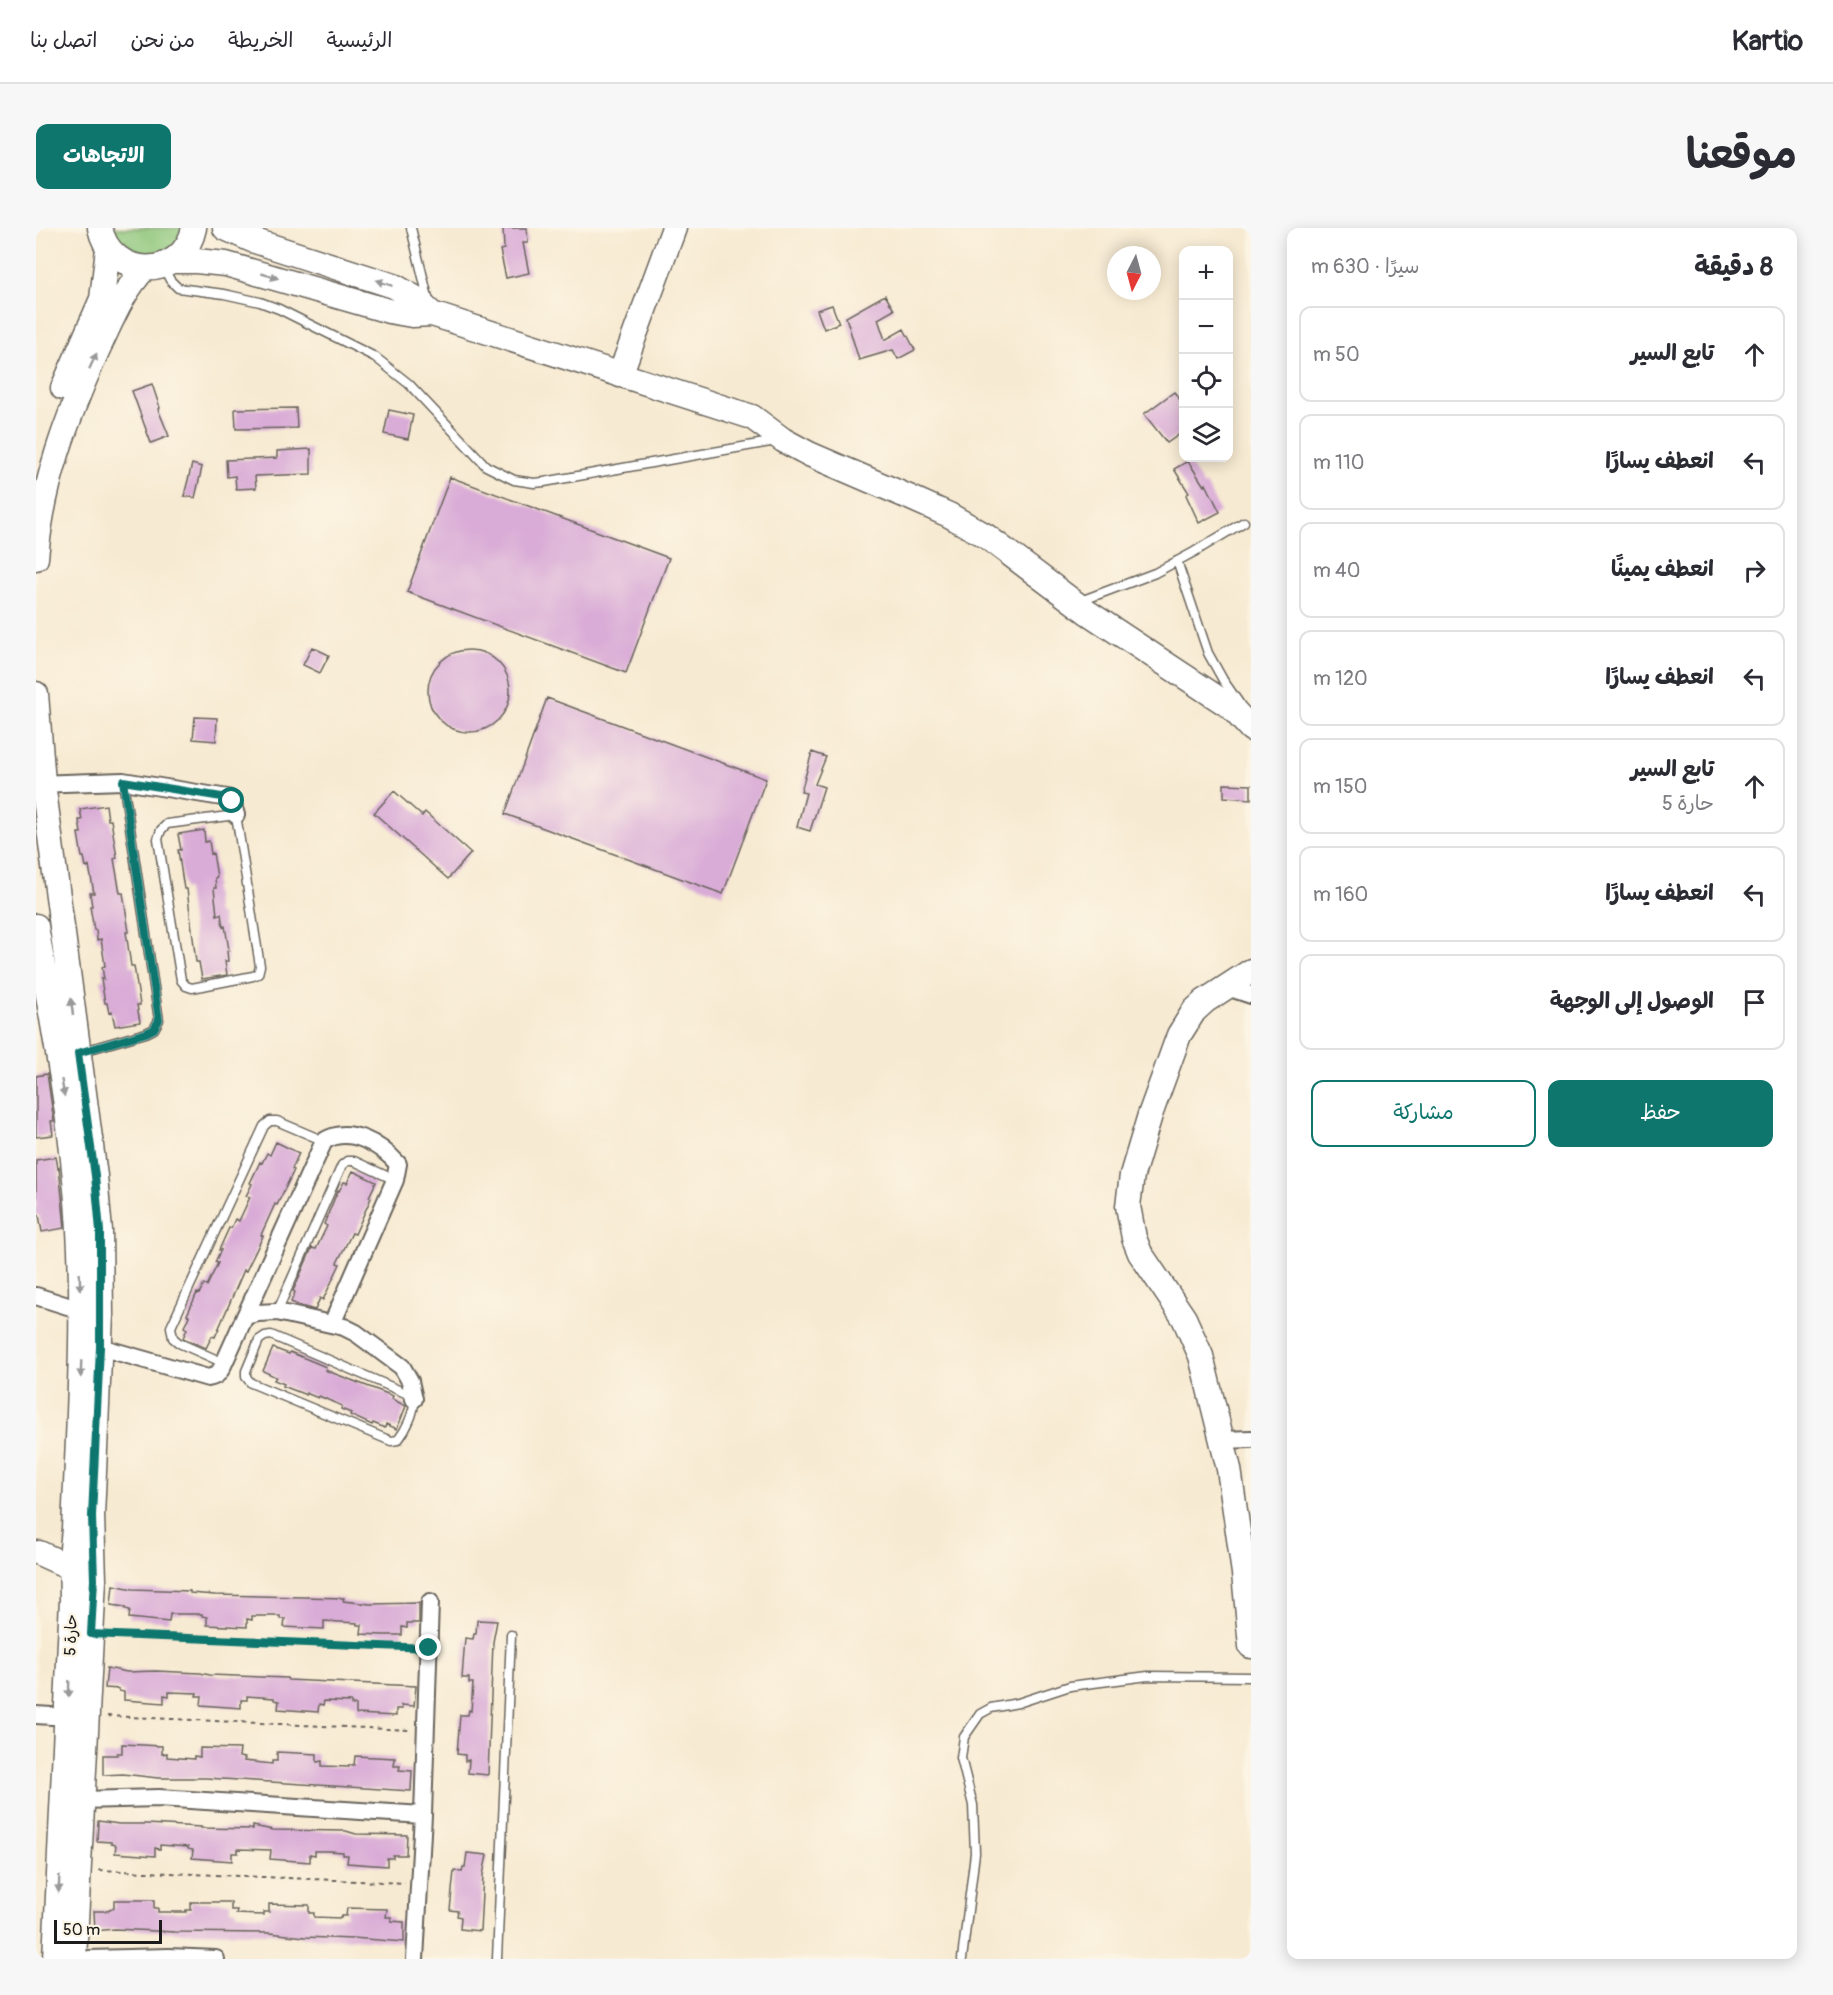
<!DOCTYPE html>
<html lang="ar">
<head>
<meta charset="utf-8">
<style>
  body { margin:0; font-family:Pangolin,"Playpen Sans Arabic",sans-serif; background:#f7f7f7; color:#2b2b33; direction:rtl }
  .controls { position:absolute; right:18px; top:18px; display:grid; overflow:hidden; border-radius:12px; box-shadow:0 3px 15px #0003 }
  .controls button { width:54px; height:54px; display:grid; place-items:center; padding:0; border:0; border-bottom:2px solid #e1e1e2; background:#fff; color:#2b2b33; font:30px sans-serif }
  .compass { position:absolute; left:1071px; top:18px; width:54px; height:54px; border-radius:50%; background:#fff; box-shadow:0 3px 15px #0003; rotate:186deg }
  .scale { position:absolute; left:18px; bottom:15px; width:108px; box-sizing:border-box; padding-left:6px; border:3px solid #1c1c1c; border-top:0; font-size:16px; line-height:21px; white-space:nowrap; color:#1c1c1c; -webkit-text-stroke:4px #fcf5e5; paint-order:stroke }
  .stop { position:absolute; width:18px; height:18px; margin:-14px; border:4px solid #0f766e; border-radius:50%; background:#fff }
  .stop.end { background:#0f766e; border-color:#fff; box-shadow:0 2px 6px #0008 }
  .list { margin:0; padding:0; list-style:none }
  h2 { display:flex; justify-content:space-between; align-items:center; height:78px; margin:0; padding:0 24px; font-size:26px }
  h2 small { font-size:20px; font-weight:400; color:#7c7c81 }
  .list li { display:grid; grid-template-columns:39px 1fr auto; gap:18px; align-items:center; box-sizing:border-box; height:96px; margin:0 12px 12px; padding:0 12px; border:2px solid #e1e1e2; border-radius:12px }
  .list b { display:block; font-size:22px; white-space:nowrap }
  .list p { margin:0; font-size:20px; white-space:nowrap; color:#7c7c81 }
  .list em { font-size:20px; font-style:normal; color:#7c7c81 }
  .actions { display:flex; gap:12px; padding:18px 24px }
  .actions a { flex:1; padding:14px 0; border:2px solid #0f766e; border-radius:12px; text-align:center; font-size:21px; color:#0f766e }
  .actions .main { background:#0f766e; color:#fff }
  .icon { flex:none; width:33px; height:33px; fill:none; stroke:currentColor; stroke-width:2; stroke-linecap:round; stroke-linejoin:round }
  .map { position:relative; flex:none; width:1215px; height:1731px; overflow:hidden; direction:ltr; border-radius:12px }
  header { display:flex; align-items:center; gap:36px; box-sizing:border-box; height:84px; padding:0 30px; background:#fff; border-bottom:2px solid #e1e1e2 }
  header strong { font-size:28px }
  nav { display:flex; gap:33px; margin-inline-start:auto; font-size:21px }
  .intro { display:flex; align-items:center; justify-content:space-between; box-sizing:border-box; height:144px; padding:0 36px }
  h1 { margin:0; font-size:42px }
  .button { padding:15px 27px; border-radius:12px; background:#0f766e; color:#fff; font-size:21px; font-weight:700 }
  main { display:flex; gap:36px; padding:0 36px }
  aside { flex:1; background:#fff; border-radius:12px; box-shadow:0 3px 15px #0003 }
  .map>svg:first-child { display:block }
  .green { fill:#8cc67a; stroke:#54714b; stroke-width:1.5 }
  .building { fill:#d9abd7 }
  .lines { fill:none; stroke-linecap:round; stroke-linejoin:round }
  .lane-casing { stroke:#69645c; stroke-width:11 }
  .street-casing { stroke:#69645c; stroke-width:20 }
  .secondary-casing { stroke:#69645c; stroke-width:27 }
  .path { stroke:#69645c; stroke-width:2; stroke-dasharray:4.5 4.5; stroke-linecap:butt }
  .lane { stroke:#fff; stroke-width:8 }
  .street { stroke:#fff; stroke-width:16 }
  .secondary { stroke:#fff; stroke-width:24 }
  .oneway { fill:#999 }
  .route { stroke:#0f766e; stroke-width:8 }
  .labels { text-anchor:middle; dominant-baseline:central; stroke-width:5; stroke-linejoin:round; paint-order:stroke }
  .street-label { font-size:16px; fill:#1c1c1c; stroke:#fcf5e5 }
</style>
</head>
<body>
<header>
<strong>Kartio</strong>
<nav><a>الرئيسية</a><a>الخريطة</a><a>من نحن</a><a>اتصل بنا</a></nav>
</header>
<div class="intro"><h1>موقعنا</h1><a class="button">الاتجاهات</a></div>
<main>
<aside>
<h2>8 دقيقة<small>سيرًا · 630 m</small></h2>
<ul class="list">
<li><svg class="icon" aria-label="ahead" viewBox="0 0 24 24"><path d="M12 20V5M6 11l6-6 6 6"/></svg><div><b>تابع السير</b></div><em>50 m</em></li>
<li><svg class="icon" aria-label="left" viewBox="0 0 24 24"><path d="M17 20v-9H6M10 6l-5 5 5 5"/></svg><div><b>انعطف يسارًا</b></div><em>110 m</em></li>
<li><svg class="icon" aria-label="right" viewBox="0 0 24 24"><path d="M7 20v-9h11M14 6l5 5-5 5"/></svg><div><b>انعطف يمينًا</b></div><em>40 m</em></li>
<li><svg class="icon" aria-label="left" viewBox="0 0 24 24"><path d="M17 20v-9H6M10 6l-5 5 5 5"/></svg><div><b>انعطف يسارًا</b></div><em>120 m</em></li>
<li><svg class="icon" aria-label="ahead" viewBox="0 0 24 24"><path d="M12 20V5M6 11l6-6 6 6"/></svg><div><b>تابع السير</b><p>حارة 5</p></div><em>150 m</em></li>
<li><svg class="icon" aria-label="left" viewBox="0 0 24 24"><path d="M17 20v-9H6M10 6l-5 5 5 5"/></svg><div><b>انعطف يسارًا</b></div><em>160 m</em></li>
<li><svg class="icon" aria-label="arrive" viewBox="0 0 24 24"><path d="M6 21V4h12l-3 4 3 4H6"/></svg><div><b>الوصول إلى الوجهة</b></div></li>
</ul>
<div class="actions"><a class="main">حفظ</a><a>مشاركة</a></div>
</aside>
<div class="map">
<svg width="1215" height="1731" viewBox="0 0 1215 1731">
  <rect width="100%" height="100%" fill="#fcf5e5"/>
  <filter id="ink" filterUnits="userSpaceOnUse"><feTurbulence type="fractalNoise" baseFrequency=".0167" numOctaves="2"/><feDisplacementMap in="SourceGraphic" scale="12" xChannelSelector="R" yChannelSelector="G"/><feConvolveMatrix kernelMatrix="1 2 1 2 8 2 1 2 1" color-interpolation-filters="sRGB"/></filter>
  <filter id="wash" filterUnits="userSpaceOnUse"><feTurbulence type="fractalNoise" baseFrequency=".008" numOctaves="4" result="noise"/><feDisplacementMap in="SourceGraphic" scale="24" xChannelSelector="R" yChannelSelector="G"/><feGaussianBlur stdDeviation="1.35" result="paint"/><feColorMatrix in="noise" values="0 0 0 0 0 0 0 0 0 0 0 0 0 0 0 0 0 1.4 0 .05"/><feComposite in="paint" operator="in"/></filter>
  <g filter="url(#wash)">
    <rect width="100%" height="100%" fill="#f7ead2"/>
    <path class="green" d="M74,0H149L136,22L111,31L86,21Z"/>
    <g id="blocks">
      <path class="building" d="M467,0H491L492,15H487L493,45L470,50L464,22L468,21Z
        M849,67L858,82L842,91L849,112L868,101L879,122L862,131L857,122L823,132L810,89Z
        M796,77L803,95L788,101L781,82Z
        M116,156L124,180L122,181L133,208L115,215L96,163Z
        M1138,164L1148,177V203L1131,215L1108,186Z
        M260,180L261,200L200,201L199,181Z
        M353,182L377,187L372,211L348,206Z
        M275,221V246L219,248L220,260L200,261L199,248L191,249L190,232L241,230V223Z
        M1152,233L1168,258L1170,256L1184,284L1163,295L1150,267L1153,265L1138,241Z
        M156,236L166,239L159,270L148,268Z
        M414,249L633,330L590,445L371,364Z
        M276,419L293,427L284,445L267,437Z
        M392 463a41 41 0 1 1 82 0a41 41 0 1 1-82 0Z
        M511,470L730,551L687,666L469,586Z
        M159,489L181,490L180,513L157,511Z
        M776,524L790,529L779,556L788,559L774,603L761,599L770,565L765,564Z
        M1188,556L1215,557V571L1188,569Z
        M358,563L386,588L389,584L435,625L412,651L338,585Z
        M70,577L72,592H75L81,630L78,631L84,665H87L93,704H90L95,738H98L104,777H101L104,794L79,798L76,784L73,785L71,775H69L65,751H68L66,739L69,738L65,711L61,712L60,702H58L54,678H56L54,665H58L53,638L50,639L48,629H46L42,605H45L43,592H46L44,581Z
        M168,602L169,614L173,613L175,626L177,625L181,649L179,650L180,660H178L181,687L185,686L187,699L189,698L193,722L191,723L192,733H189L191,747L166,751L163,734H160L151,661H148L142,622H145L142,606Z
        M11,846L18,893H15L17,907L0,909V848Z
        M240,914L263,925L256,941L258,942L241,977L239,976L225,1007L227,1008L210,1043L208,1042L179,1109L176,1108L170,1120L147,1110L151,1101L148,1099L153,1088L151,1087L161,1065L163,1066L168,1056L171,1058L182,1035L179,1034L185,1022H183L193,1000H195L199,991L203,993L214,969L210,968L216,956L214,955L224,934L226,935L231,925L234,927Z
        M20,929L22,940L23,939L29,1000L6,1004L3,987H0V932Z
        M317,943L340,954L333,969L335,970L319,1006L316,1005L301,1035L304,1036L287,1072L284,1070L279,1082L264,1078L255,1074L259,1064L257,1063L276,1020L280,1021L291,998L288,996L302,962L303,963L308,954L311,955Z
        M237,1120L253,1126L254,1124L290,1139L289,1142L357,1168L356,1171L370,1178L361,1201L350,1196L349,1200L337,1195L336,1197L314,1187L315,1185L305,1181L306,1178L283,1168L282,1170L270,1165V1167L247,1158L248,1156L238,1152L240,1149L227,1143Z
        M77,1357L97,1361L154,1363V1365L179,1367L308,1370L307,1373L334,1376L383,1375V1395H371V1400L366,1399V1407H347L325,1406L326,1397H321V1395L288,1393V1401L248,1399L249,1391H244V1388H216V1392L211,1391V1399L171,1397V1389L166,1388V1386H134L133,1394L93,1390L94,1382L89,1381V1379L75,1377Z
        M441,1392L461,1393L457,1414L452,1547L432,1545L433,1532L429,1533V1527L421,1526L424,1487H432L433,1482L435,1483L437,1455H433V1450H426L429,1410L437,1411L438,1406H440Z
        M71,1440L91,1444L120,1443L164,1445L174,1447L251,1450L252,1452L380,1458L378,1478L365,1477L366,1481H360V1488L320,1486V1477H315V1474L288,1473L287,1477L283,1476L282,1484L242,1481L243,1473L238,1472V1470L211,1468V1472H205V1480L165,1477L166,1468H160L161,1465L133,1464V1468L128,1467V1475L88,1472V1464L83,1463V1461L69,1460Z
        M86,1516L126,1518V1526L131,1525V1529L144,1530L158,1531V1528L164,1529V1520L204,1521L203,1529L209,1530L208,1533L236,1536V1533H241V1524L281,1526V1534L286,1533V1538L313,1539V1537H318L319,1528L359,1530L358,1538H364L363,1542L376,1543L375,1563L170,1550H122L87,1546L67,1547V1527H81V1525H86Z
        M62,1593L83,1596H111L165,1599V1600L217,1601V1598L237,1602L310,1603L320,1606L371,1607L370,1627H357V1630H351V1638L311,1635L312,1627H307V1624L293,1623H279V1627L274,1626V1634L234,1631L235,1622L202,1621V1625H196V1633L156,1630L157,1622L152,1621V1619L124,1617V1621L119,1620V1628L79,1625L80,1617L75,1616V1614L61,1613Z
        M431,1625L451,1627L447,1647L444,1703L424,1701L425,1689L421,1688L422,1683L414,1682L418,1643L426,1644L427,1639H429Z
        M78,1672H118V1680H122V1684H150V1682H155V1674H195V1682H201L200,1686L228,1687V1684H233V1676L273,1677V1685H278V1689L305,1690V1688H310L311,1680L351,1681L350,1689H356L355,1693L368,1694V1714L317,1710L316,1711L269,1709L234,1705L139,1704L79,1701L59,1703L58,1683H72L73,1681L78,1680Z"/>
    </g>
  </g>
  <g filter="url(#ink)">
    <use href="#blocks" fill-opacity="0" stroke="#69645c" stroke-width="1.5"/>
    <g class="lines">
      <g class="lane-casing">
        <path id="lane" d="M375,0L393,74
          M127,38L134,52L142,60L188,66L224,74L243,81L339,129L373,156L450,238L478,252L498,255L508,254L740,213
          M1141,333L1172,425L1187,452L1203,475
          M1042,374L1119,345L1158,324L1208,294
          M200,587L224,738L222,746L217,748L156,760L150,758L145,752L122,611L125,602L131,596Z
          M44,824L110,805L118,801L123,792L87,553
          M241,1084L306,937L311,933H318L359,952
          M235,1107L374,1167L378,1171C379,1184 370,1202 362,1212L355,1213L215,1155L210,1149V1143L223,1112L229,1108Z
          M188,1135L143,1115L137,1110L135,1099L228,898L234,893H241L288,913
          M461,1731L475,1407
          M926,1731L939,1625L937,1577L925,1530L928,1509L944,1486L955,1480L982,1475L1034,1458L1112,1448L1215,1449"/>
      </g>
      <g class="street-casing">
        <path id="street" d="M0,556L87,553L192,570L196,573L200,587
          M1191,759L1215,767
          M0,1068L54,1085
          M209,1088L222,1085L241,1084L308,1099L320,1105L366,1139L374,1153L378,1171
          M64,1119L172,1150C182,1148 184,1144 188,1135L288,913C313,897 344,916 362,936L359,952L296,1096
          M1187,1212L1215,1211
          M0,1487L32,1489
          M45,1572L123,1570L387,1587
          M53,1731L133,1729L180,1731
          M379,1731L387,1587L394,1374"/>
      </g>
      <g class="secondary-casing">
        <path id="secondary" d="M64,0C75,52 147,53 158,0
          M189,0L216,12L358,58L379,70L396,86
          M136,33H160L190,36L353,83L376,87L396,86L716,189L747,212L773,226L875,270L913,287L950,308L1051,384L1195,479L1215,501
          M584,147L638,0
          M27,160L66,71L72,20
          M0,330C6,256 31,190 61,123C75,94 86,64 109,40
          M0,466L7,555L59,948L64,1003L65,1087L56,1288L58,1352L38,1731
          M0,698C14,782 31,866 39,951C51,1067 43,1184 38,1301L35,1330L36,1371L19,1731
          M1215,743L1169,773L1158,783L1143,807L1114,887L1096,947L1092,978L1098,1010L1104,1025L1148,1090L1165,1128L1193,1241L1208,1345L1215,1418
          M3,1325L36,1340L48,1342"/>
      </g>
      <path class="path" d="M76,1407L379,1419
        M71,1488L374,1502
        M63,1642L369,1655"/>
      <use href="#lane" class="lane"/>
      <use href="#street" class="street"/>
      <use href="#secondary" class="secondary"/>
    </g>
    <defs><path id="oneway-solid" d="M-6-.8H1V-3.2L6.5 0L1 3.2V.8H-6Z" transform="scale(1.5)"/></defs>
    <g class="oneway">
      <use href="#oneway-solid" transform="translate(234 48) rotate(16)"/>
      <use href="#oneway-solid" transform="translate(348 55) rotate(-162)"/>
      <use href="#oneway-solid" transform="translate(57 133) rotate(-65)"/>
      <use href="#oneway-solid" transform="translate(36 779) rotate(-97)"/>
      <use href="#oneway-solid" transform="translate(27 860) rotate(80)"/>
      <use href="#oneway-solid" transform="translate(44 1054) rotate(88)"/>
      <use href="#oneway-solid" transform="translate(45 1141) rotate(92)"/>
      <use href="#oneway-solid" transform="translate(33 1461) rotate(92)"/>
      <use href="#oneway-solid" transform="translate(23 1656) rotate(93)"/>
    </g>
  </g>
  <g class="lines" filter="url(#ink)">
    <path class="route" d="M196,573L192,570L87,553L123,792L118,801L110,805L42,825L59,948L64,1003V1119L56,1288L58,1352L55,1406L393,1420"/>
  </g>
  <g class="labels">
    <g class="street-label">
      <text transform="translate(35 1407) rotate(-88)">حارة 5</text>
    </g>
  </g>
</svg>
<div class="controls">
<button>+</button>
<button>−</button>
<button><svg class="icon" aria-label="locate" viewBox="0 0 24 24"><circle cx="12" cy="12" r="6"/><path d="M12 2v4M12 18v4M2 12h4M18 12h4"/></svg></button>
<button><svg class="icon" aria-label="layers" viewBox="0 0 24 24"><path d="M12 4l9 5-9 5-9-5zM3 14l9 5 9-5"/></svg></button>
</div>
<svg class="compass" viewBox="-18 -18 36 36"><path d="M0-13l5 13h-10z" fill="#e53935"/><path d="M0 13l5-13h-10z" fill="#7c7c81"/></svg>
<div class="scale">50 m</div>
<div class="stop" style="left:196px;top:573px"></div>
<div class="stop end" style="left:393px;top:1420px"></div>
</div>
</main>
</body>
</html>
